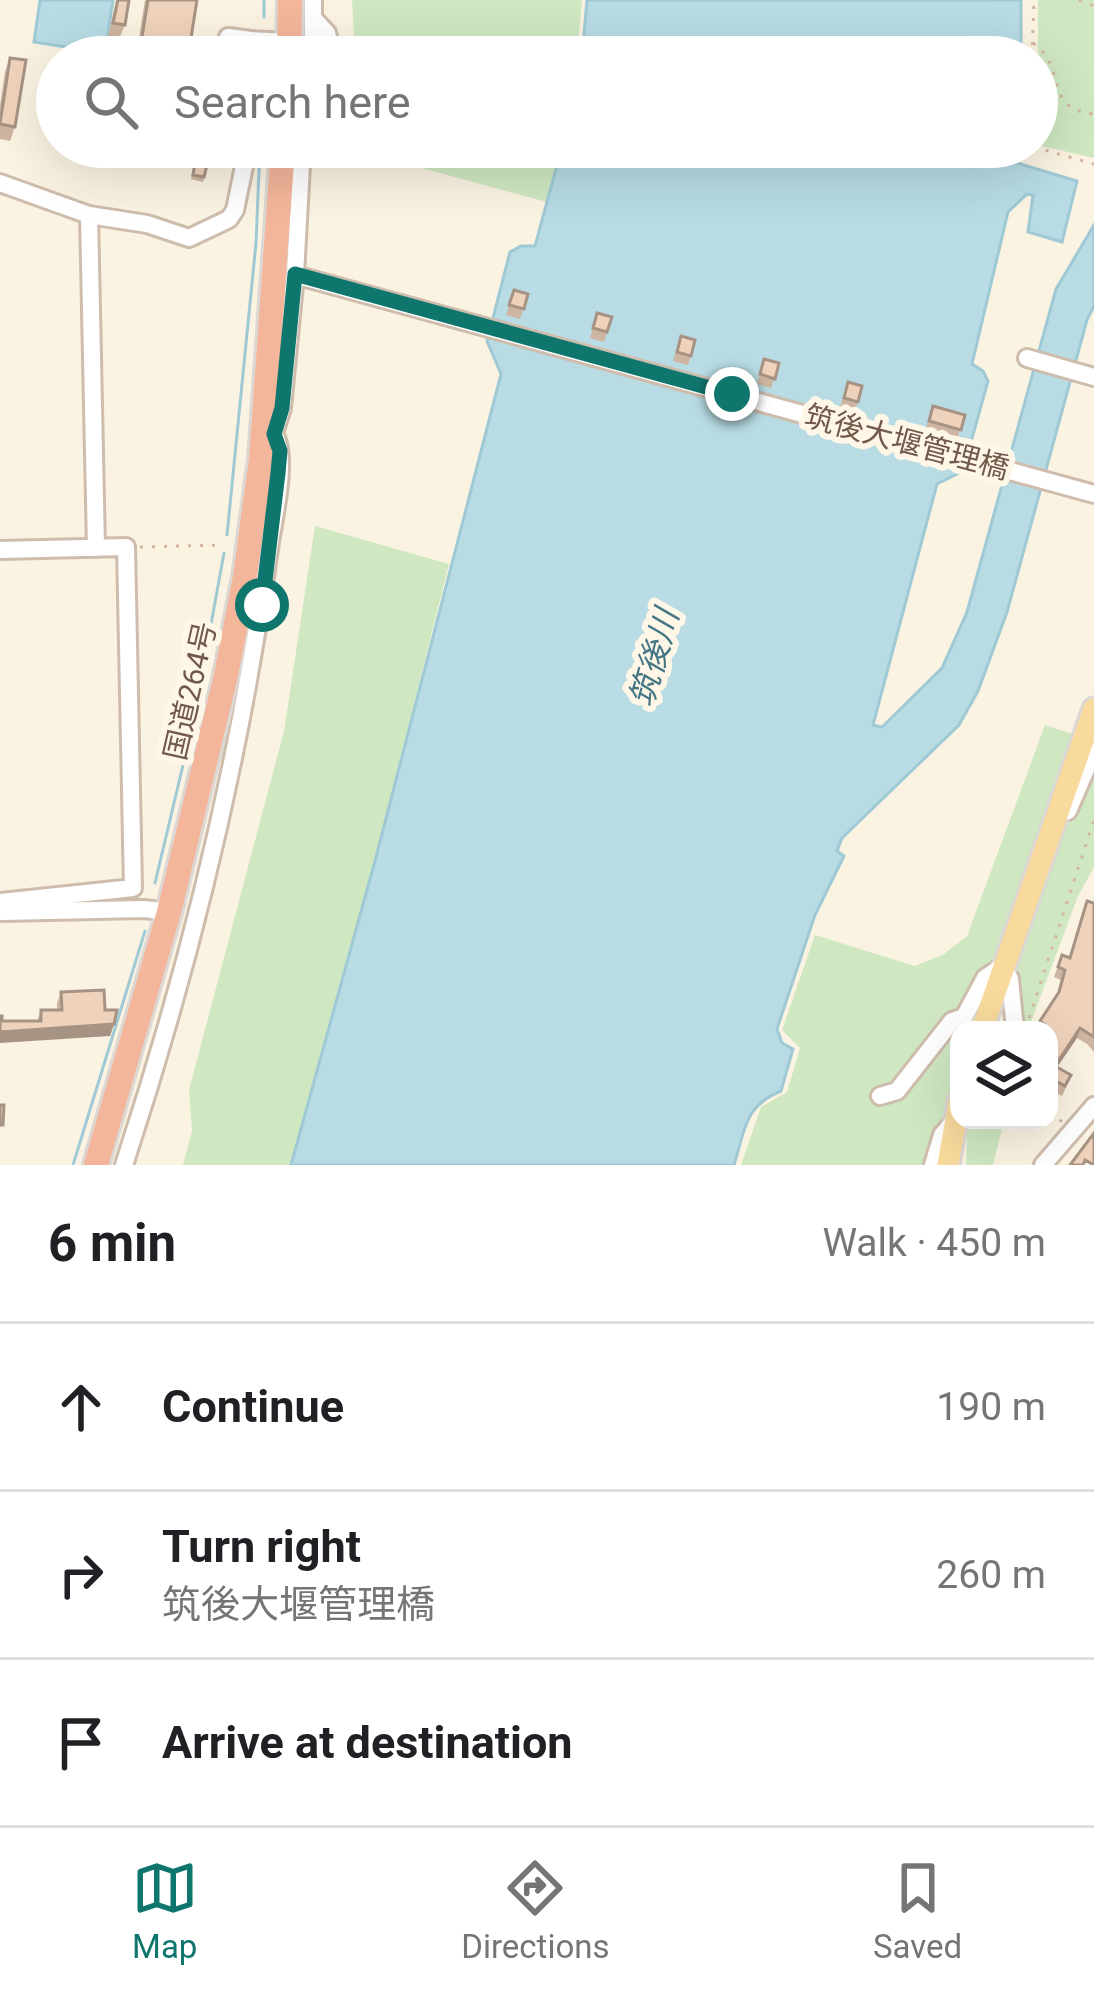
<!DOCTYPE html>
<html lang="en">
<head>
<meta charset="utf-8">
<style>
  body { margin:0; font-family:Roboto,"Noto Sans JP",sans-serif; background:#f2f2f2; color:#202124 }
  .controls { position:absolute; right:36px; bottom:36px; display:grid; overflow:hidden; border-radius:24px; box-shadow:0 12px 48px #0002 }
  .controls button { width:108px; height:108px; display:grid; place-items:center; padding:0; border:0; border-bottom:3px solid #e0e0e0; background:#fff; color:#202124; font:60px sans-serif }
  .stop { position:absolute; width:36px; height:36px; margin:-27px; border:9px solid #0f766e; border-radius:50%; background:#fff }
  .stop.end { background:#0f766e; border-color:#fff; box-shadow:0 3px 12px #0008 }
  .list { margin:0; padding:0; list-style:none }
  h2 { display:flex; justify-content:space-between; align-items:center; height:156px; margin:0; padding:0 48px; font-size:51px }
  h2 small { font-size:39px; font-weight:400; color:#757577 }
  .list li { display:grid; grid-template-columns:78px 1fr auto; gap:36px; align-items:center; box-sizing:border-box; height:168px; padding:0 48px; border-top:3px solid #e0e0e0 }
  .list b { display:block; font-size:45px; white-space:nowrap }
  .list p { margin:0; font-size:39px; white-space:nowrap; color:#757577 }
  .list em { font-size:39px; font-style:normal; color:#757577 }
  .icon { flex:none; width:66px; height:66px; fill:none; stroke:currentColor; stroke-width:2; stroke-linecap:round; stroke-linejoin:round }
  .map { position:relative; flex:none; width:1094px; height:1165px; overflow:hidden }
  .search { position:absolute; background:#fff; box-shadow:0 12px 48px #0002; left:36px; right:36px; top:36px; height:132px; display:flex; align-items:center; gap:30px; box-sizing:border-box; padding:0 42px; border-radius:66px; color:#757577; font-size:45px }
  .sheet { height:660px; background:#fff }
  nav { display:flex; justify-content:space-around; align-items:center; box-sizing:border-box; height:168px; border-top:3px solid #e0e0e0; background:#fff; font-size:33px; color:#757577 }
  nav a { display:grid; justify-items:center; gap:6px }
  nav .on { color:#0f766e }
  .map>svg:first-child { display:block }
  .green { fill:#cfe8c2 }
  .water { fill:#b8dbe4; stroke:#9fcad5; stroke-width:3 }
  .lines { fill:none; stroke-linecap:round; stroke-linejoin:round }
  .stream { stroke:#9fcad5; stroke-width:3 }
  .minor-casing { stroke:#cebdad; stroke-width:22 }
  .major-casing { stroke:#ddd7d4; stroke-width:27 }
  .highway-casing { stroke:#ddd7d4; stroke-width:30 }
  .path { stroke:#d4b69f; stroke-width:3; stroke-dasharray:3 9; stroke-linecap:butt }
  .minor { stroke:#fff; stroke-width:16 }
  .major { stroke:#f8da9d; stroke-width:21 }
  .highway { stroke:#f3b69b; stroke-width:24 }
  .wall { fill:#ceb5a1 }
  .shaded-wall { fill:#a79383 }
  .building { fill:#efd2bb; stroke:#a79383; stroke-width:3 }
  .route { stroke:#0f766e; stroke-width:15 }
  .labels { text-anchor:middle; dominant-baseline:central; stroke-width:12; stroke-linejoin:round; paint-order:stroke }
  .street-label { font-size:30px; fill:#725a4a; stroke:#fef7e8 }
  .water-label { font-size:33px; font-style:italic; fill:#457785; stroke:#fef7e8 }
</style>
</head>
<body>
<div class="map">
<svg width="1094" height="1165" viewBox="0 0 1094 1165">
  <rect width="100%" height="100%" fill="#fbf3e2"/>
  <path class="green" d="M352,0H582L577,57H355Z
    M1038,0H1094V158L1037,145Z
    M359,147H560L547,202L359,151Z
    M315,526L449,564L375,861L291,1165H183L192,1131L189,1090L284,731Z
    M1045,725L1076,735C1042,831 999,1017 904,1066L896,1100L914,1072L987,989L972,1030H959V1068L927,1165H741L761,1107L787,1092L800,1048L782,1030L815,935L915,966L944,954L967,936Z
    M1094,764V867L1078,896L1028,1030H1018L1010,966L1054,841L1066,829Z
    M967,1120H1004L993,1165H966Z"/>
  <path class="water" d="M40,0H113L105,53L34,42Z
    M587,0H1021V57H582Z
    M562,147H1015L1014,162L1077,181L1062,242L1028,232L1033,195L1027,194L1008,212L972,364L983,371L988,381L963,471L937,484L873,725L882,727L942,668L967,612L1056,289L1094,225V306L1087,320L1007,612L978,691L959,725L842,838L837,851L844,856L815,915L777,1029L782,1043L793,1049L781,1091C744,1106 745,1130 734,1165H291L375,861L501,374L487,341L510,252L521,246H535Z"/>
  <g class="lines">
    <path class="stream" d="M264,17V0
      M227,535L256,243L260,147
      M155,883L193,723L224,553
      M73,1165L145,931"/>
    <g class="minor-casing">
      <path id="minor" d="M313,18L327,33L333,57
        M228,37L251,40
        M250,57L251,40L290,42
        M313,57V0
        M353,147H354
        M0,183L89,215L147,224L189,238L229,219L235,210L248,147
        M89,215L96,548
        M295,275L1094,494
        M1027,358L1094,377
        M271,443L282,408L295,275L302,147
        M0,550L126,547L133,888L0,902
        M1068,811L1094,751
        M2,912L144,909L169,912
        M880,1096L897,1091L952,1021L964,1017L985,978L1003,966L1010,979L1015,1030
        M124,1165C191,962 241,754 270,542C274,516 288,456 274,434
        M933,1165L942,1135L955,1120
        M1043,1165L1094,1106"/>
    </g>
    <g class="major-casing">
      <path id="major" d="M982,1030L1094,709
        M948,1165L959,1102"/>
    </g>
    <g class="highway-casing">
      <path id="highway" d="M289,57L290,0
        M96,1165L169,912L226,675L245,577L261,459L283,147"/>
    </g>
    <path class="path" d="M1079,0L1094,6
      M1033,43C1068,67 1042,109 1094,114
      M1032,57L1034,0
      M1034,147L1094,164
      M140,547L221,545
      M1029,1018L1094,820
      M1049,1114L1063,1122"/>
    <use href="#minor" class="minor"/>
    <use href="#major" class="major"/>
    <use href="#highway" class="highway"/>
  </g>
  <path class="wall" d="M116,0H129L125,25L119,39L108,37Z
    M145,0H197L188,57H136Z
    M10,58L15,127L10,141L0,139V105L5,72Z
    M193,168L204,177L203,182L191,179Z
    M514,290L528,294L520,319L506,315Z
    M597,313L612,317L604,342L590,338Z
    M681,336L695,340L688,365L673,361Z
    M764,359L779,363L771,388L757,384Z
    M848,382L862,386L855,411L840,407Z
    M933,406L965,415L957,439L925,431Z
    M1094,903V1052L1087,1044L1077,1038L1057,1067L1067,1085L1062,1096L1049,1089V1030H1037L1040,1021L1057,994L1061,980L1054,977L1062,955L1069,958Z
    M61,992L105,1010L114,1024L110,1036L2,1021H37L41,1010H57V1003Z"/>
  <path class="shaded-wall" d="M114,1024L110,1036L0,1043V1032Z
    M1080,1028L1077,1038L1051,1076L1055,1066Z"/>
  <path class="building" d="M118,0H129L125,25L113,23Z
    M148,0H197L188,57L140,49Z
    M10,58L26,60L15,127L0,124Z
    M195,163L207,165L204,177L193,175Z
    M514,290L528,294L524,309L509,305Z
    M597,313L612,317L607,332L593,328Z
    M681,336L695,340L691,356L677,352Z
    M764,359L779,363L775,379L760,374Z
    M848,382L862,386L858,402L844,398Z
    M933,406L965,415L961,430L929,421Z
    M1087,901L1094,903V1037L1080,1028L1055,1066L1071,1075L1065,1086L1049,1077V1030H1040L1044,1024L1040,1021L1059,992L1065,970L1058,967L1062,955L1070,958Z
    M104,990L105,1010H117L114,1024L0,1032V1016H2V1021H41V1010H62L61,992Z
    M0,1105H4L3,1125H0Z
    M1094,1133V1165L1085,1160L1083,1165H1070Z"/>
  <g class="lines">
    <path class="route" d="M262,605L278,473L280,451L274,434L282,408L295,274L732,394"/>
  </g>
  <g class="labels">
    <g class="street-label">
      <text transform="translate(907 442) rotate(15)">筑後大堰管理橋</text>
      <text transform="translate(190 691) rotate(-77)">国道264号</text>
    </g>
    <g class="water-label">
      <text transform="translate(654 658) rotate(-74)">筑後川</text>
    </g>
  </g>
</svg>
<div class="controls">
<button><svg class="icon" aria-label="layers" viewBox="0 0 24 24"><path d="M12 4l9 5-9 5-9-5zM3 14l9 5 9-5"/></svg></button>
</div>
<div class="stop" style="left:262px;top:605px"></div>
<div class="stop end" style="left:732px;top:394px"></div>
<div class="search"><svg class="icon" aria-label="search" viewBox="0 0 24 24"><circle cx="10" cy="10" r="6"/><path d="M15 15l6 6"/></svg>Search here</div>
</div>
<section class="sheet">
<h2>6 min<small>Walk · 450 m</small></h2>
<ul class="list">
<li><svg class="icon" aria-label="ahead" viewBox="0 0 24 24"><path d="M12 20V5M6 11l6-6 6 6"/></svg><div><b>Continue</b></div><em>190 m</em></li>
<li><svg class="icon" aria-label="right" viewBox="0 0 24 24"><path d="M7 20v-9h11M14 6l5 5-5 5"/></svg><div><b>Turn right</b><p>筑後大堰管理橋</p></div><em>260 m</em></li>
<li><svg class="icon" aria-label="arrive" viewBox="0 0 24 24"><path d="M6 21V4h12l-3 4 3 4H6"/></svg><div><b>Arrive at destination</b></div></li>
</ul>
</section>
<nav>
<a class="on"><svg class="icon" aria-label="map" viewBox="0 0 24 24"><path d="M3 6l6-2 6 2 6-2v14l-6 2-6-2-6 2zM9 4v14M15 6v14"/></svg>Map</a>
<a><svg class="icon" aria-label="directions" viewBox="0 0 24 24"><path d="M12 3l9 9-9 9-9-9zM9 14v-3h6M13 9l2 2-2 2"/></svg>Directions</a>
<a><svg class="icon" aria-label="saved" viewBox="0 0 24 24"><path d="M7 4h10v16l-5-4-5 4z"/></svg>Saved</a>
</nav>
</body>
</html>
